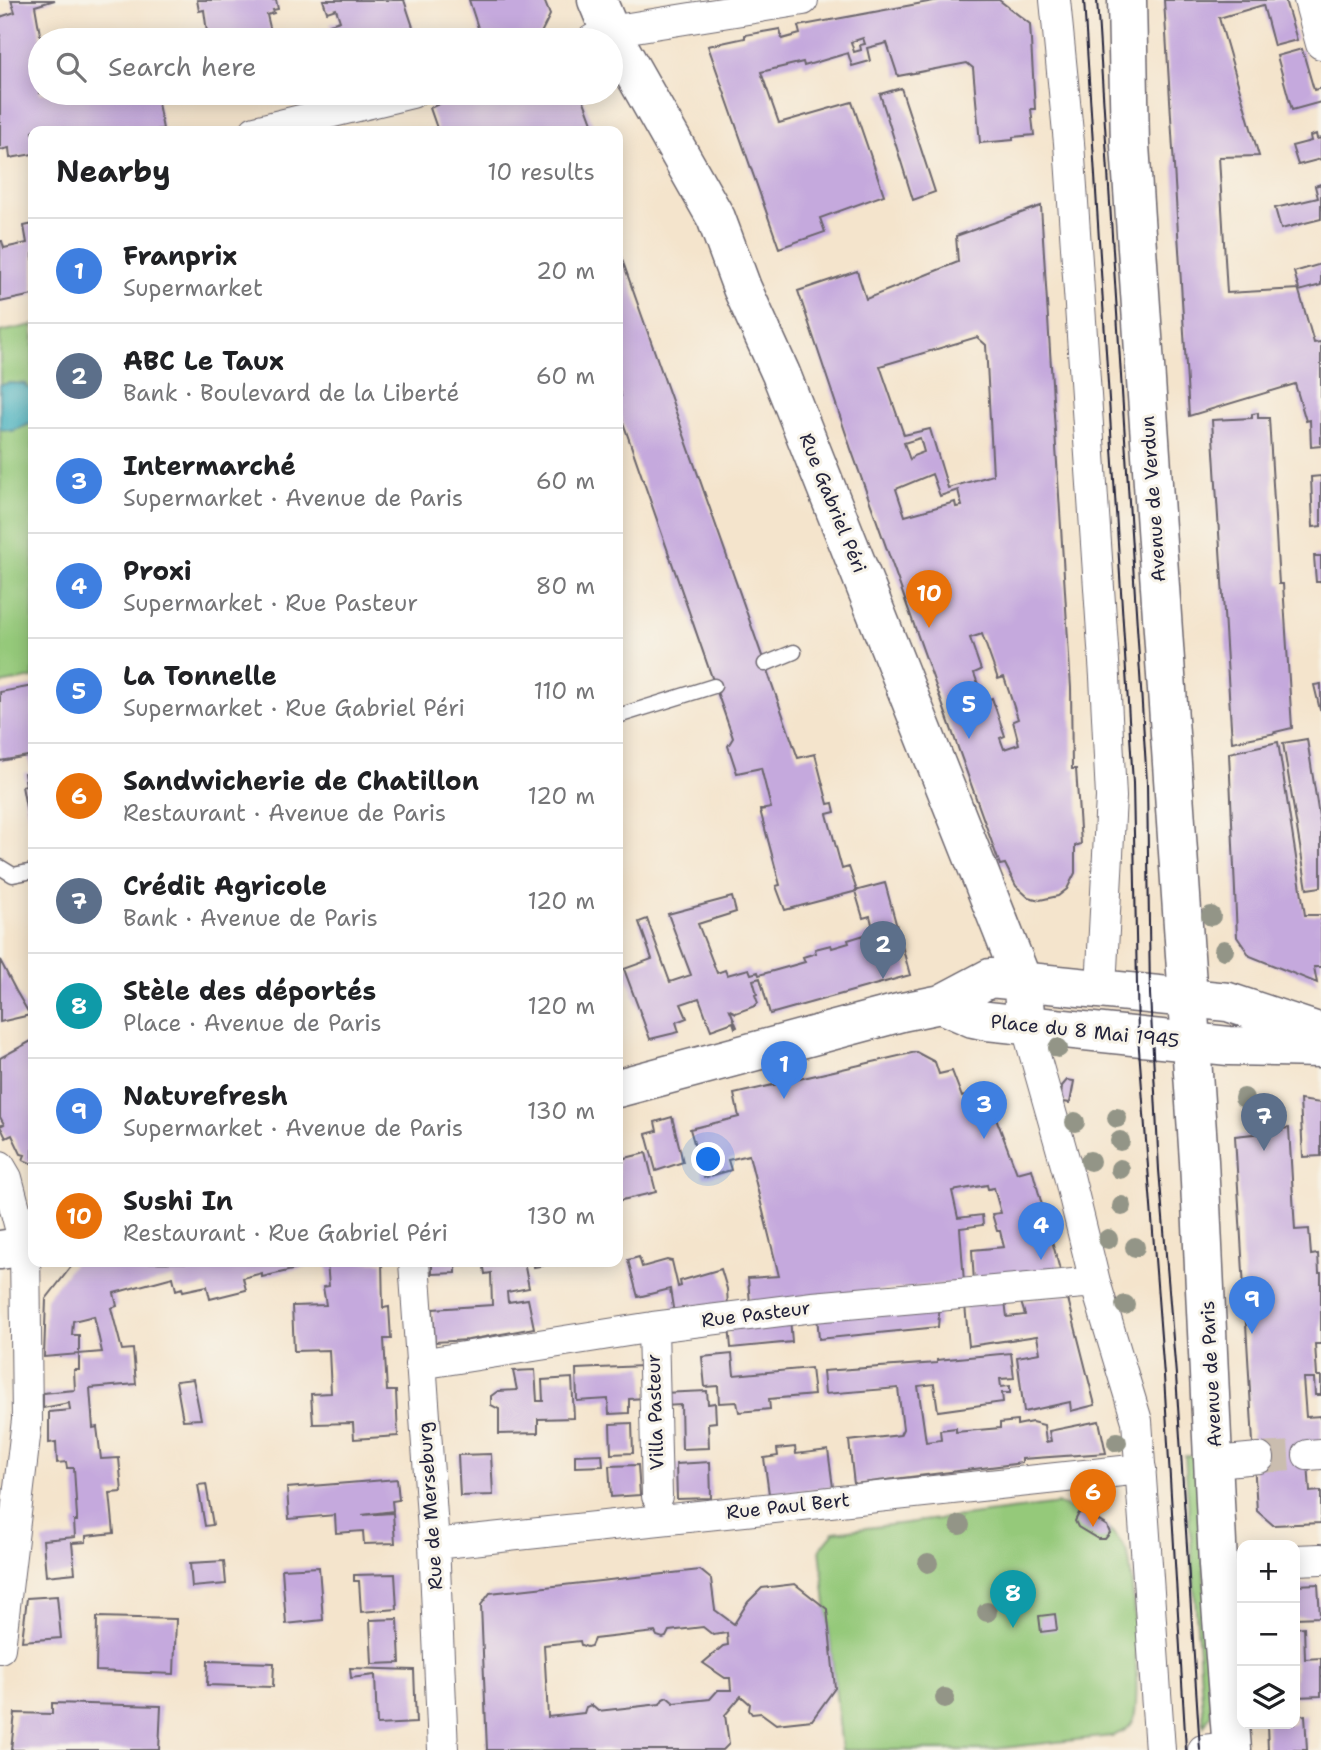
<!DOCTYPE html>
<html lang="en">
<head>
<meta charset="utf-8">
<style>
  body { margin:0; font-family:"Shantell Sans",sans-serif; background:#f6f6f6; color:#202124 }
  .controls { position:absolute; right:21px; bottom:21px; display:grid; overflow:hidden; border-radius:14px; box-shadow:0 4px 18px #0003 }
  .controls button { width:63px; height:63px; display:grid; place-items:center; padding:0; border:0; border-bottom:2px solid #e0e0e0; background:#fff; color:#202124; font:35px sans-serif }
  .you { position:absolute; left:709px; top:1160px; width:24px; height:24px; margin:-18px; border:5px solid #fff; border-radius:50%; background:#1a73e8; box-shadow:0 0 0 10px #1a73e833 }
  .badge { display:grid; place-items:center; width:46px; height:46px; border-radius:50%; background:#b45309; color:#fff; font-size:23px; font-weight:700 }
  .pin { position:absolute; translate:-50% -58px; filter:drop-shadow(0 2px 4px #0008) }
  .pin::after { content:''; position:absolute; top:37px; width:24px; height:21px; background:inherit; clip-path:polygon(0 0,100% 0,50% 100%) }
  .list { margin:0; padding:0; list-style:none }
  h2 { display:flex; justify-content:space-between; align-items:center; height:91px; margin:0; padding:0 28px; font-size:30px }
  h2 small { font-size:23px; font-weight:400; color:#757577 }
  .list li { display:grid; grid-template-columns:46px 1fr auto; gap:21px; align-items:center; box-sizing:border-box; height:105px; padding:0 28px; border-top:2px solid #e0e0e0 }
  .list b { display:block; font-size:26px; white-space:nowrap }
  .list p { margin:0; font-size:23px; white-space:nowrap; color:#757577 }
  .list em { font-size:23px; font-style:normal; color:#757577 }
  .icon { flex:none; width:38px; height:38px; fill:none; stroke:currentColor; stroke-width:2; stroke-linecap:round; stroke-linejoin:round }
  .map { position:relative; flex:none; width:1321px; height:1750px; overflow:hidden }
  .search { position:absolute; background:#fff; box-shadow:0 4px 18px #0003; left:28px; top:28px; width:595px; height:77px; display:flex; align-items:center; gap:18px; box-sizing:border-box; padding:0 24px; border-radius:38px; color:#757577; font-size:26px }
  .panel { position:absolute; background:#fff; box-shadow:0 4px 18px #0003; left:28px; top:126px; width:595px; height:1141px; border-radius:14px }
  .map>svg:first-child { display:block }
  .green { fill:#95c97a; stroke:#5c765a; stroke-width:2 }
  .water { fill:#41afbe; stroke:#32687c; stroke-width:2 }
  .building { fill:#c5a9dd; fill-rule:evenodd }
  .lines { fill:none; stroke-linecap:round; stroke-linejoin:round }
  .street-tunnel { stroke:#cabdaf; stroke-width:30; stroke-dasharray:30 15; stroke-linecap:butt }
  .lane-casing { stroke:#6c666e; stroke-width:17 }
  .street-casing { stroke:#6c666e; stroke-width:32 }
  .secondary-casing { stroke:#6c666e; stroke-width:41 }
  .primary-casing { stroke:#6c666e; stroke-width:41 }
  .lane { stroke:#fff; stroke-width:14 }
  .street { stroke:#fff; stroke-width:30 }
  .secondary { stroke:#fff; stroke-width:38 }
  .primary { stroke:#fff; stroke-width:38 }
  .tram { stroke:#22223b; stroke-width:2 }
  .tree { fill:#939587 }
  .labels { text-anchor:middle; dominant-baseline:central; stroke-width:6; stroke-linejoin:round; paint-order:stroke }
  .street-label { font-size:19px; fill:#22223b; stroke:#f7f3e8 }
</style>
</head>
<body>
<div class="map">
<svg width="1321" height="1750" viewBox="0 0 1321 1750">
  <rect width="100%" height="100%" fill="#f7f3e8"/>
  <filter id="ink" filterUnits="userSpaceOnUse"><feTurbulence type="fractalNoise" baseFrequency=".0143" numOctaves="2"/><feDisplacementMap in="SourceGraphic" scale="14" xChannelSelector="R" yChannelSelector="G"/><feConvolveMatrix kernelMatrix="1 2 1 2 8 2 1 2 1" color-interpolation-filters="sRGB"/></filter>
  <filter id="wash" filterUnits="userSpaceOnUse"><feTurbulence type="fractalNoise" baseFrequency=".00686" numOctaves="4" result="noise"/><feDisplacementMap in="SourceGraphic" scale="28" xChannelSelector="R" yChannelSelector="G"/><feGaussianBlur stdDeviation="1.57" result="paint"/><feColorMatrix in="noise" values="0 0 0 0 0 0 0 0 0 0 0 0 0 0 0 0 0 1.4 0 .05"/><feComposite in="paint" operator="in"/></filter>
  <g filter="url(#wash)">
    <rect width="100%" height="100%" fill="#f4e4cc"/>
    <path class="green" d="M33,325V678L0,684V332Z
      M1185,1456H1198L1211,1714L1204,1726Z
      M1059,1504C1084,1513 1104,1520 1120,1541C1123,1545 1127,1551 1128,1555C1133,1578 1141,1705 1133,1721C1129,1730 1120,1733 1112,1736L984,1750H842L820,1549L834,1532Z"/>
    <path class="water" d="M9,383L26,384V387L33,389L32,423L13,431L0,429V385Z"/>
    <g id="blocks">
      <path class="building" d="M11,0H55L35,6L41,40L40,93H156L163,129L149,131H33V154L10,158L9,148L0,150V17L15,12Z
        M197,0H276L278,9L273,10L274,13L267,15L273,40H208L204,10L199,11Z
        M323,0H404L416,36L407,40H336L330,24L340,21L336,9L327,12Z
        M469,0H544L550,15L540,35L518,40H482Z
        M939,0H999L1030,24L1035,109H1031L1034,135L1013,137V140L980,143L973,68L967,63L898,76L887,43L867,48L870,61L852,66L848,53L804,66L803,62L761,72L779,123L852,102L884,195L820,218L825,232L779,248L708,46L745,38V35L780,29L782,39L800,34L798,26ZM863,38L865,44L860,45L861,50L854,52L851,42Z
        M1164,0H1285L1297,40L1274,46L1263,5L1219,18L1259,156L1219,157L1227,293L1299,289L1294,272L1321,264V285L1299,291L1314,343L1321,342V446L1311,447L1310,420L1306,421L1295,384L1189,416Z
        M1302,49L1314,90L1321,88V102L1292,110L1277,56Z
        M901,88L935,192L913,200L880,94Z
        M491,93H581L595,131H438L430,108L452,98H471Z
        M1316,134L1317,139L1321,138V159L1298,165L1292,146L1311,141L1310,136Z
        M1321,184V219L1281,229L1275,208L1318,198L1315,186Z
        M1041,206L1071,688L1072,769H1076L1081,844L1075,846V873L1067,889L1058,896L1040,900L1028,897L1016,886L1005,864L1000,865L851,449L798,291L857,271L866,299L958,262L956,236ZM977,337L986,345L993,475L948,488L930,429L904,435L880,366ZM920,438L924,452L913,456L910,460L904,443ZM932,474L940,496L958,490L962,506L956,507L955,502L905,516L896,489ZM982,634L998,679L1004,677L1018,719L1013,721L1019,744L1004,749L1000,738L1005,736L992,698L984,701L974,673L981,670L970,638Z
        M33,224V295L0,302V241H2L4,248L27,243L24,226Z
        M618,248L798,758L815,754L828,804L833,803L835,812L827,814L842,869L849,867L857,891L785,910L776,886L780,885L760,810L771,808L761,768L737,773L728,746L733,738L618,408V397L621,396L618,387Z
        M1258,413V418H1269L1279,584H1283L1292,728L1275,732L1276,733L1232,742L1212,420L1252,418V414Z
        M1321,476V526L1313,527L1311,477Z
        M1314,556H1321V582H1316Z
        M1321,684V710H1320L1314,685Z
        M33,686V839H32L22,786L26,785L24,773L31,772L28,756L0,761V692Z
        M1307,739L1321,829V887L1307,889L1283,743Z
        M1278,742L1305,915H1321V967H1314L1317,983L1250,956L1237,937L1229,753Z
        M885,883L910,975L770,1014L760,978L753,980L757,994L755,995L758,1003L755,1006L736,1013L730,1010L737,1027L735,1028L733,1022L711,1030L699,998L681,1004L687,1018L676,1022L679,1032L650,1039L624,969L652,959L639,922L647,919L670,982L691,975L668,914L732,897L736,912L698,924L717,973L725,970L727,975L749,969L751,974L758,972L759,975L805,962L803,957L816,953L815,949L831,945L832,948L849,943L848,940L874,932L870,916L863,918L855,891Z
        M0,960L16,991L30,1015L0,1022Z
        M33,1040V1164L23,1160L25,1155L21,1154L12,1135L6,1138L0,1126L4,1124L0,1117V1058Z
        M916,1052L935,1062L939,1074L952,1071L962,1097L985,1089L1017,1173L1032,1169L1062,1277L974,1282L972,1250L1004,1247L1000,1231H997L992,1214L1001,1213L994,1188L988,1189L987,1185L952,1191L958,1218L982,1215L983,1225L960,1228L964,1282L750,1304L748,1278L779,1276L749,1155L728,1160L731,1170L704,1178L690,1129L739,1117L734,1094Z
        M1067,1080L1074,1081L1070,1103L1064,1102L1061,1097L1062,1086Z
        M1300,1100L1321,1103V1156L1303,1157Z
        M672,1117L683,1162L656,1171L646,1134L657,1131L655,1122Z
        M1289,1128L1295,1230L1309,1229L1311,1255L1318,1254L1319,1273H1321V1344H1315L1317,1376H1321V1395H1315L1314,1378H1303L1306,1417L1321,1416V1446L1307,1447L1310,1492L1321,1491V1523L1273,1525L1257,1511L1235,1136L1282,1131L1281,1129Z
        M618,1152L621,1159L646,1153L656,1192L618,1201Z
        M639,1257L642,1267L667,1260L672,1261L678,1287L681,1286L680,1281L721,1269L727,1289L728,1307L674,1314L670,1289L638,1297L628,1260Z
        M77,1262L309,1263L304,1264L305,1267L262,1277V1273L243,1278L246,1290L210,1299L207,1286L183,1291L182,1288L176,1290L173,1277L114,1293L117,1306L111,1308L122,1350L133,1349L136,1384L90,1388L93,1428L97,1427L101,1459L119,1458L122,1492L110,1493L114,1533L86,1536V1542L72,1543L75,1573L46,1576L43,1540L75,1537L74,1521H77V1517L74,1468H67L66,1462L57,1463L56,1442L49,1443V1412L70,1410L69,1403L43,1408V1393L75,1390L74,1370H79V1354L44,1357L46,1299L74,1263ZM94,1316L102,1352L79,1354V1335H72L73,1321Z
        M327,1262H382L383,1308L389,1307L391,1339H384L387,1391H396L398,1436L354,1439L353,1423L313,1424L311,1394L331,1393L329,1350L294,1351L292,1306L326,1305L323,1287L329,1286Z
        M432,1262H456V1273L432,1274Z
        M483,1262H524L529,1288L507,1292L508,1302L528,1299L534,1328L468,1340L435,1342L433,1309L492,1305L491,1273L485,1274Z
        M533,1262H557V1263L534,1267Z
        M1067,1295L1095,1405L1071,1411L1070,1402L1024,1412L1017,1357L1040,1353L1037,1336L969,1346L965,1305L1005,1301L1007,1317L1025,1315L1021,1302Z
        M940,1303L938,1327L819,1339L817,1315Z
        M790,1318L792,1342L731,1348L729,1325Z
        M1011,1353L1014,1378L1000,1379L1001,1387L1010,1386V1393H1002L1003,1402L938,1411L934,1384L918,1386L926,1442L941,1440L940,1430L956,1428V1432L1000,1428V1423L1017,1421V1425L1032,1422L1044,1425L1046,1442L1051,1441L1049,1431L1099,1421L1106,1453L1022,1459V1463L854,1484L849,1441L900,1435L903,1429L898,1388L825,1394L823,1371L937,1363V1360Z
        M732,1354L734,1375L811,1368L814,1395L769,1399L770,1409L739,1412L737,1402L719,1403L718,1386L705,1387L702,1357Z
        M643,1366L645,1398L629,1399V1413L609,1414L608,1399L577,1401L576,1369Z
        M535,1370L537,1401H543L542,1380L572,1378L574,1418L538,1419V1433L499,1434V1409L491,1405V1396L498,1391L517,1390L513,1371Z
        M193,1379L201,1419L183,1420L176,1381Z
        M707,1391L708,1404L715,1403L716,1422L708,1423L709,1448L682,1449L681,1405L663,1406L662,1393Z
        M632,1423L633,1453L611,1454L610,1424Z
        M795,1447L796,1454L828,1450L833,1487L769,1494L764,1458L778,1456L777,1449Z
        M491,1454L493,1495L460,1496L458,1455Z
        M602,1454L603,1466L575,1467V1455Z
        M710,1462L711,1498L677,1499L676,1464Z
        M638,1465L640,1495L611,1497L609,1466Z
        M397,1479L399,1500L392,1501L393,1511L362,1515L393,1513L395,1543L364,1544L363,1531L336,1533L335,1515L289,1519L287,1488Z
        M206,1484L213,1525L205,1526L198,1485Z
        M1079,1513H1086L1107,1526L1110,1533L1105,1539H1098L1078,1527L1075,1521Z
        M224,1561L226,1584L192,1587L190,1563Z
        M319,1567L323,1620L286,1624L282,1569Z
        M700,1570L711,1579L715,1610L734,1624L748,1602L762,1588L795,1584L827,1609L835,1688L812,1720L776,1724L761,1713L752,1714L749,1710L750,1704L741,1696L725,1715L729,1744L723,1750H487L481,1605L490,1593ZM703,1627L713,1635L727,1633L728,1645L723,1646L703,1663L725,1678H730L731,1690H718L710,1699L674,1703L667,1697L663,1699L660,1704L598,1711L591,1705L586,1707L584,1713L548,1717L544,1645L580,1641L581,1645L587,1647L591,1646L594,1639L655,1632L657,1636L663,1638L666,1637L669,1631Z
        M395,1574L397,1609L361,1612L359,1581H354V1575Z
        M1318,1584L1320,1617L1295,1618V1585Z
        M57,1596L61,1638L22,1641L27,1598Z
        M1055,1614L1057,1630L1041,1632L1039,1616Z
        M97,1617L176,1619L174,1674L96,1671Z
        M398,1619L400,1663L372,1664L370,1620Z
        M1304,1627L1305,1659L1321,1658V1696L1295,1697V1628Z
        M208,1661L274,1663L273,1687L207,1685Z
        M350,1668L414,1670L416,1723L377,1725L375,1675L351,1678Z
        M52,1703L161,1706L159,1750H11L15,1713L52,1714Z
        M1305,1715L1307,1750H1268L1267,1724H1295V1716Z"/>
    </g>
  </g>
  <g filter="url(#ink)">
    <use href="#blocks" fill-opacity="0" stroke="#6c666e" stroke-width="2"/>
    <g class="lines">
      <path class="street-tunnel" d="M1259,1458L1308,1455"/>
      <g class="lane-casing">
        <path id="lane" d="M765,664L794,652
          M618,716L714,686
          M0,867L13,875L33,871"/>
      </g>
      <g class="street-casing">
        <path id="street" d="M1055,0L1069,143L1105,677L1111,797L1101,988
          M1309,0L1321,44
          M592,40L610,31L803,0
          M255,131L412,93
          M1026,1024L1069,1176L1095,1282L1137,1421L1160,1750
          M0,1166L7,1178L25,1247L27,1420L0,1648
          M414,1262L434,1544L443,1750
          M653,1327L657,1496
          M420,1364L653,1327L813,1307L1095,1282
          M1308,1455L1321,1454
          M1215,1462L1259,1458
          M434,1544L1141,1469
          M1295,1560L1321,1559
          M1203,1750L1231,1747"/>
      </g>
      <g class="secondary-casing">
        <path id="secondary" d="M597,0L610,31L716,218L742,288L781,374L1022,980L1026,1024
          M941,1004L973,1018L987,1021L1229,1046L1321,1048
          M618,1088L902,1012L941,1004L990,978L1228,1002L1321,1033
          M0,1250L33,1245"/>
      </g>
      <g class="primary-casing">
        <path id="primary" d="M1127,0L1130,145L1199,1161L1218,1565L1232,1750"/>
      </g>
      <use href="#lane" class="lane"/>
      <use href="#street" class="street"/>
      <use href="#secondary" class="secondary"/>
      <use href="#primary" class="primary"/>
      <path class="tram" d="M1084,0L1133,783L1138,1036L1164,1376L1186,1750
        M1097,0L1147,783L1150,994L1159,1170L1176,1375L1200,1750"/>
    </g>
    <g class="tree">
      <circle cx="1211" cy="916" r="10"/>
      <circle cx="1224" cy="950" r="10"/>
      <circle cx="1058" cy="1048" r="10"/>
      <circle cx="1244" cy="1098" r="10"/>
      <circle cx="1117" cy="1118" r="10"/>
      <circle cx="1075" cy="1122" r="10"/>
      <circle cx="1120" cy="1141" r="10"/>
      <circle cx="1090" cy="1161" r="10"/>
      <circle cx="1120" cy="1169" r="10"/>
      <circle cx="1122" cy="1206" r="10"/>
      <circle cx="1108" cy="1239" r="10"/>
      <circle cx="1135" cy="1247" r="10"/>
      <circle cx="1125" cy="1305" r="10"/>
      <circle cx="1117" cy="1442" r="10"/>
      <circle cx="960" cy="1525" r="10"/>
      <circle cx="928" cy="1563" r="10"/>
      <circle cx="987" cy="1612" r="10"/>
      <circle cx="945" cy="1698" r="10"/>
    </g>
  </g>
  <g class="labels">
    <g class="street-label">
      <text transform="translate(1153 499) rotate(-94)">Avenue de Verdun</text>
      <text transform="translate(833 503) rotate(68)">Rue Gabriel Péri</text>
      <text transform="translate(1085 1031) rotate(6)">Place du 8 Mai 1945</text>
      <text transform="translate(756 1314) rotate(-7)">Rue Pasteur</text>
      <text transform="translate(1211 1374) rotate(-93)">Avenue de Paris</text>
      <text transform="translate(655 1412) rotate(-92)">Villa Pasteur</text>
      <text transform="translate(430 1506) rotate(-94)">Rue de Merseburg</text>
      <text transform="translate(788 1506) rotate(-6)">Rue Paul Bert</text>
    </g>
  </g>
</svg>
<div class="controls">
<button>+</button>
<button>−</button>
<button><svg class="icon" aria-label="layers" viewBox="0 0 24 24"><path d="M12 4l9 5-9 5-9-5zM3 14l9 5 9-5"/></svg></button>
</div>
<div class="you"></div>
<div class="pin badge" style="left:784px;top:1099px;background:#3f7fe0">1</div>
<div class="pin badge" style="left:883px;top:979px;background:#5c6f8a">2</div>
<div class="pin badge" style="left:984px;top:1139px;background:#3f7fe0">3</div>
<div class="pin badge" style="left:1041px;top:1260px;background:#3f7fe0">4</div>
<div class="pin badge" style="left:969px;top:739px;background:#3f7fe0">5</div>
<div class="pin badge" style="left:1093px;top:1527px;background:#e8710a">6</div>
<div class="pin badge" style="left:1264px;top:1151px;background:#5c6f8a">7</div>
<div class="pin badge" style="left:1013px;top:1628px;background:#0f9aa8">8</div>
<div class="pin badge" style="left:1252px;top:1334px;background:#3f7fe0">9</div>
<div class="pin badge" style="left:929px;top:628px;background:#e8710a">10</div>
<div class="search"><svg class="icon" aria-label="search" viewBox="0 0 24 24"><circle cx="10" cy="10" r="6"/><path d="M15 15l6 6"/></svg>Search here</div>
<section class="panel">
<h2>Nearby<small>10 results</small></h2>
<ul class="list">
<li><span class="badge" style="background:#3f7fe0">1</span><div><b>Franprix</b><p>Supermarket</p></div><em>20 m</em></li>
<li><span class="badge" style="background:#5c6f8a">2</span><div><b>ABC Le Taux</b><p>Bank · Boulevard de la Liberté</p></div><em>60 m</em></li>
<li><span class="badge" style="background:#3f7fe0">3</span><div><b>Intermarché</b><p>Supermarket · Avenue de Paris</p></div><em>60 m</em></li>
<li><span class="badge" style="background:#3f7fe0">4</span><div><b>Proxi</b><p>Supermarket · Rue Pasteur</p></div><em>80 m</em></li>
<li><span class="badge" style="background:#3f7fe0">5</span><div><b>La Tonnelle</b><p>Supermarket · Rue Gabriel Péri</p></div><em>110 m</em></li>
<li><span class="badge" style="background:#e8710a">6</span><div><b>Sandwicherie de Chatillon</b><p>Restaurant · Avenue de Paris</p></div><em>120 m</em></li>
<li><span class="badge" style="background:#5c6f8a">7</span><div><b>Crédit Agricole</b><p>Bank · Avenue de Paris</p></div><em>120 m</em></li>
<li><span class="badge" style="background:#0f9aa8">8</span><div><b>Stèle des déportés</b><p>Place · Avenue de Paris</p></div><em>120 m</em></li>
<li><span class="badge" style="background:#3f7fe0">9</span><div><b>Naturefresh</b><p>Supermarket · Avenue de Paris</p></div><em>130 m</em></li>
<li><span class="badge" style="background:#e8710a">10</span><div><b>Sushi In</b><p>Restaurant · Rue Gabriel Péri</p></div><em>130 m</em></li>
</ul>
</section>
</div>
</body>
</html>
